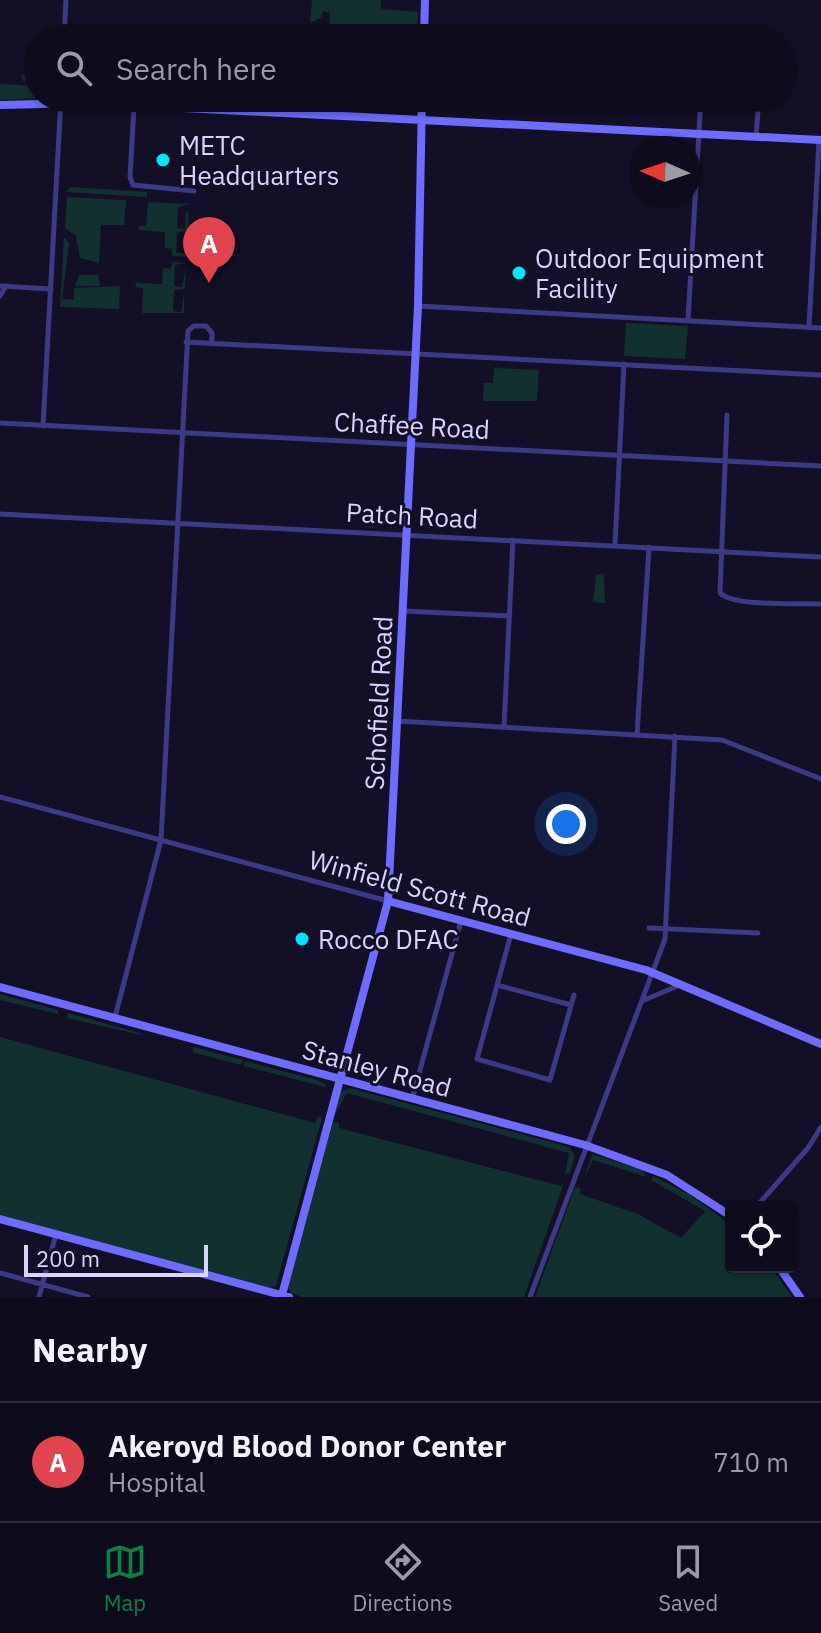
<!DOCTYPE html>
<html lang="en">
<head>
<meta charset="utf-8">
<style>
  body { margin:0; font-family:"IBM Plex Sans",sans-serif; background:#171425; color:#f1f3f6 }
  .controls { position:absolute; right:24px; bottom:24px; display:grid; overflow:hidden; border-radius:8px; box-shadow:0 2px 6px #0004 }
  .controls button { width:72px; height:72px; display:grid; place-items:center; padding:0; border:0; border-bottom:2px solid #2e2b3b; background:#0e0b1c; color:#f1f3f6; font:40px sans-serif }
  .compass { position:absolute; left:629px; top:136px; width:72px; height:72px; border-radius:50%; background:#0e0b1c; box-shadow:0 2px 6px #0004; rotate:273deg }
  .scale { position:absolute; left:24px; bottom:20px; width:184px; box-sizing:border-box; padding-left:8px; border:4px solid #d9d4ff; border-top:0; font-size:22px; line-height:28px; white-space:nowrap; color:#d9d4ff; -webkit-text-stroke:6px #130f26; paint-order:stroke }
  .you { position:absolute; left:566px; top:824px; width:28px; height:28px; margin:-20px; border:6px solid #fff; border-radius:50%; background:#1a73e8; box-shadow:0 0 0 12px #1a73e833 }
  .badge { display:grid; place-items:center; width:52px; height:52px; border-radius:50%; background:#0b8043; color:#fff; font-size:26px; font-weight:700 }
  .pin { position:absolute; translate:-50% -66px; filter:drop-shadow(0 2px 4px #0008) }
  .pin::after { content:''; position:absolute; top:42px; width:28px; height:24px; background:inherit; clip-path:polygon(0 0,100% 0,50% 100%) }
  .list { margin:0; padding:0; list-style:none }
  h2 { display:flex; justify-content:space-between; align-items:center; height:104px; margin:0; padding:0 32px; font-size:34px }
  h2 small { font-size:26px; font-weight:400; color:#9b9ba3 }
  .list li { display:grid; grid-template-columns:52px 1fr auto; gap:24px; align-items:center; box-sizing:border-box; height:120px; padding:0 32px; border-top:2px solid #2e2b3b }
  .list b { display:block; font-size:30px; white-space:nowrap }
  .list p { margin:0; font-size:26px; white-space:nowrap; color:#9b9ba3 }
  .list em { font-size:26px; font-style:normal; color:#9b9ba3 }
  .icon { flex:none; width:44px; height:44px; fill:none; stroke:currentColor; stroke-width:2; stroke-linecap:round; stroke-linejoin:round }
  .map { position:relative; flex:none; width:821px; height:1297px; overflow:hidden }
  .search { position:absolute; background:#0e0b1c; box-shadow:0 2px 6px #0004; left:24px; right:24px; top:24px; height:88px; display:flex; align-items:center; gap:20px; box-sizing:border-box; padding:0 28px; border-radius:44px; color:#9b9ba3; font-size:30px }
  .sheet { height:224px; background:#0e0b1c }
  nav { display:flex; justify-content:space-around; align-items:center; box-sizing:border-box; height:112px; border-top:2px solid #2e2b3b; background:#0e0b1c; font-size:22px; color:#9b9ba3 }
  nav a { display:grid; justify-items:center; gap:4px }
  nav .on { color:#0b8043 }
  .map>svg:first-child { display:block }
  .green { fill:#12302f }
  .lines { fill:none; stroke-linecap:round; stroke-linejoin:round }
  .street { stroke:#3d3a85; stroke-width:5 }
  .secondary { stroke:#6f6bff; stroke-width:8 }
  .poi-dot { fill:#00e5ff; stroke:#130f26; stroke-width:3 }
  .labels { text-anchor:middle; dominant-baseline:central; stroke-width:6; stroke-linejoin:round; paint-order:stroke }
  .poi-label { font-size:26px; fill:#d9d4ff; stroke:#130f26; text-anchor:start }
  .street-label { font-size:26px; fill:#d9d4ff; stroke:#130f26 }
</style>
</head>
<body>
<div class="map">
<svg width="821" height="1297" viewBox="0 0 821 1297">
  <rect width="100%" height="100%" fill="#130f26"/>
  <path class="green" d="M312,0H381V9L418,12L417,36L357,32L354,38H328L330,13L323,11L321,18L310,23Z
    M38,41V82L23,81L21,75H29L30,53H37Z
    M0,84L38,86V98H43L0,100Z
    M71,187L147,192V197L65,192Z
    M67,197L126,200L124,225H101L99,263L80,258L76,236L65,228Z
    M148,202L190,204L178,207L177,228L185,229L186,212L189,213L188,231L177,232L176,253H184L185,236L188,237L186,257L172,256V249L165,248V232L139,230V226H146Z
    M64,237L69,243L62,299L74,300V288L120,286L119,309L60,307Z
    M172,262L187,263L175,265L174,286L182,287L186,269L185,289L174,290L173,311L181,312L184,294V313H142L143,288L135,287L136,283L162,284L163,268L171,269Z
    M79,275H98L100,286H75Z
    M626,323L688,326L685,359L624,356Z
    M494,368L539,370L537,401H483L484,383H493Z
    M604,574L605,603L593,602L596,575Z
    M0,994L58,1010V1014L0,1000Z
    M68,1013L140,1033L141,1035L67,1018Z
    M0,1037L315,1123L318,1116L322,1118L276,1286L271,1288L0,1216Z
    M194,1047L243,1060L241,1065L192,1052Z
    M245,1061L317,1080L326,1084L325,1087L244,1066Z
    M350,1088L569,1147L575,1155L570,1173L565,1175L569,1153L347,1093L335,1114L341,1092Z
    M333,1122L339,1123V1128L561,1186L564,1183L524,1297H303L291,1293L288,1287L292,1269Z
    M592,1154L642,1170L647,1177L593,1160L583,1181Z
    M653,1176L690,1195L731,1225V1267H771L792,1297H535L575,1187L581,1188L580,1194L638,1214L681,1238L705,1211L651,1180Z"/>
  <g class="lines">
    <path class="street" d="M64,38L66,0
      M134,106L130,177L133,185L194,191
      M756,137L759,98
      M0,286L51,289
      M0,296L6,286
      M418,306L821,328
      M688,320L701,98
      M809,327L819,141
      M186,342L821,375
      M727,415L720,593C734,607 799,603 821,604
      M0,423L821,466
      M43,426L61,98
      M0,514L821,557
      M615,545L624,364
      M403,611L510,616
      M397,721L722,740L821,779
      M504,727L513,540
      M637,734L649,547
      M0,797L388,901
      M649,928L758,933
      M511,934L477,1059L550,1080L574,995
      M497,985L571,1005
      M642,1001L680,985
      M115,1017L161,840L188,331L194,326H206L212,333V344
      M412,1099L461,921
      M756,1207L808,1148L821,1127
      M0,1273L88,1297
      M39,1297L56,1234
      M530,1297L665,939L675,736"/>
    <path class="secondary" d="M424,38L425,0
      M0,105L83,103L821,140
      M388,901L646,970L821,1044
      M0,987L585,1145L667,1175L731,1216
      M0,1219L289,1297
      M779,1267L800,1297
      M282,1295L388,901L418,306L422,98"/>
  </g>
  <g class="poi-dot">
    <circle cx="163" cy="160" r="8"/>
    <circle cx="519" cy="273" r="8"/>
    <circle cx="302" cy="939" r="8"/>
  </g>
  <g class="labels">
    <g class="poi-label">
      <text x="179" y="145">METC<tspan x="179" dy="30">Headquarters</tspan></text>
      <text x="535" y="258">Outdoor Equipment<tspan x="535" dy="30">Facility</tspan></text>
      <text x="318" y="939">Rocco DFAC</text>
    </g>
    <g class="street-label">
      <text transform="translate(412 425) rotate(3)">Chaffee Road</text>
      <text transform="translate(412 515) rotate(3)">Patch Road</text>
      <text transform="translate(378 703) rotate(-87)">Schofield Road</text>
      <text transform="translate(420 888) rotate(15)">Winfield Scott Road</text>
      <text transform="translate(377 1068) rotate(15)">Stanley Road</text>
    </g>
  </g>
</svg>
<div class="controls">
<button><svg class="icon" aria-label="locate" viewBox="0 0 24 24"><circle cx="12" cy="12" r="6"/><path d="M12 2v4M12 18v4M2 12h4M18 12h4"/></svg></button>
</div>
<svg class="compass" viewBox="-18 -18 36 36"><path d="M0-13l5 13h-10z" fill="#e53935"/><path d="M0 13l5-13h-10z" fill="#9b9ba3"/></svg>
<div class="scale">200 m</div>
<div class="you"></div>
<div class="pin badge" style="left:209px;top:283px;background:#e0444e">A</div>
<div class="search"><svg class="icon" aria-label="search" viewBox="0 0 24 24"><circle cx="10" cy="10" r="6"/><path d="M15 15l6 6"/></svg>Search here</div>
</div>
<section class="sheet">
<h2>Nearby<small></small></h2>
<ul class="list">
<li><span class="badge" style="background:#e0444e">A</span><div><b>Akeroyd Blood Donor Center</b><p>Hospital</p></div><em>710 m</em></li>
</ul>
</section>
<nav>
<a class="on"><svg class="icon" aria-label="map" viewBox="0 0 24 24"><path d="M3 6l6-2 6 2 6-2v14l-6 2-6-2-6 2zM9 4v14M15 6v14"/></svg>Map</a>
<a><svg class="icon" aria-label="directions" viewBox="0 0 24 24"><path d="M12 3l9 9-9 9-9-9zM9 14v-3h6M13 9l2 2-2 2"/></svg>Directions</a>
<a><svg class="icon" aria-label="saved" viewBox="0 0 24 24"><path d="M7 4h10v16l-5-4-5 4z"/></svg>Saved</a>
</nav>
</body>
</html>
